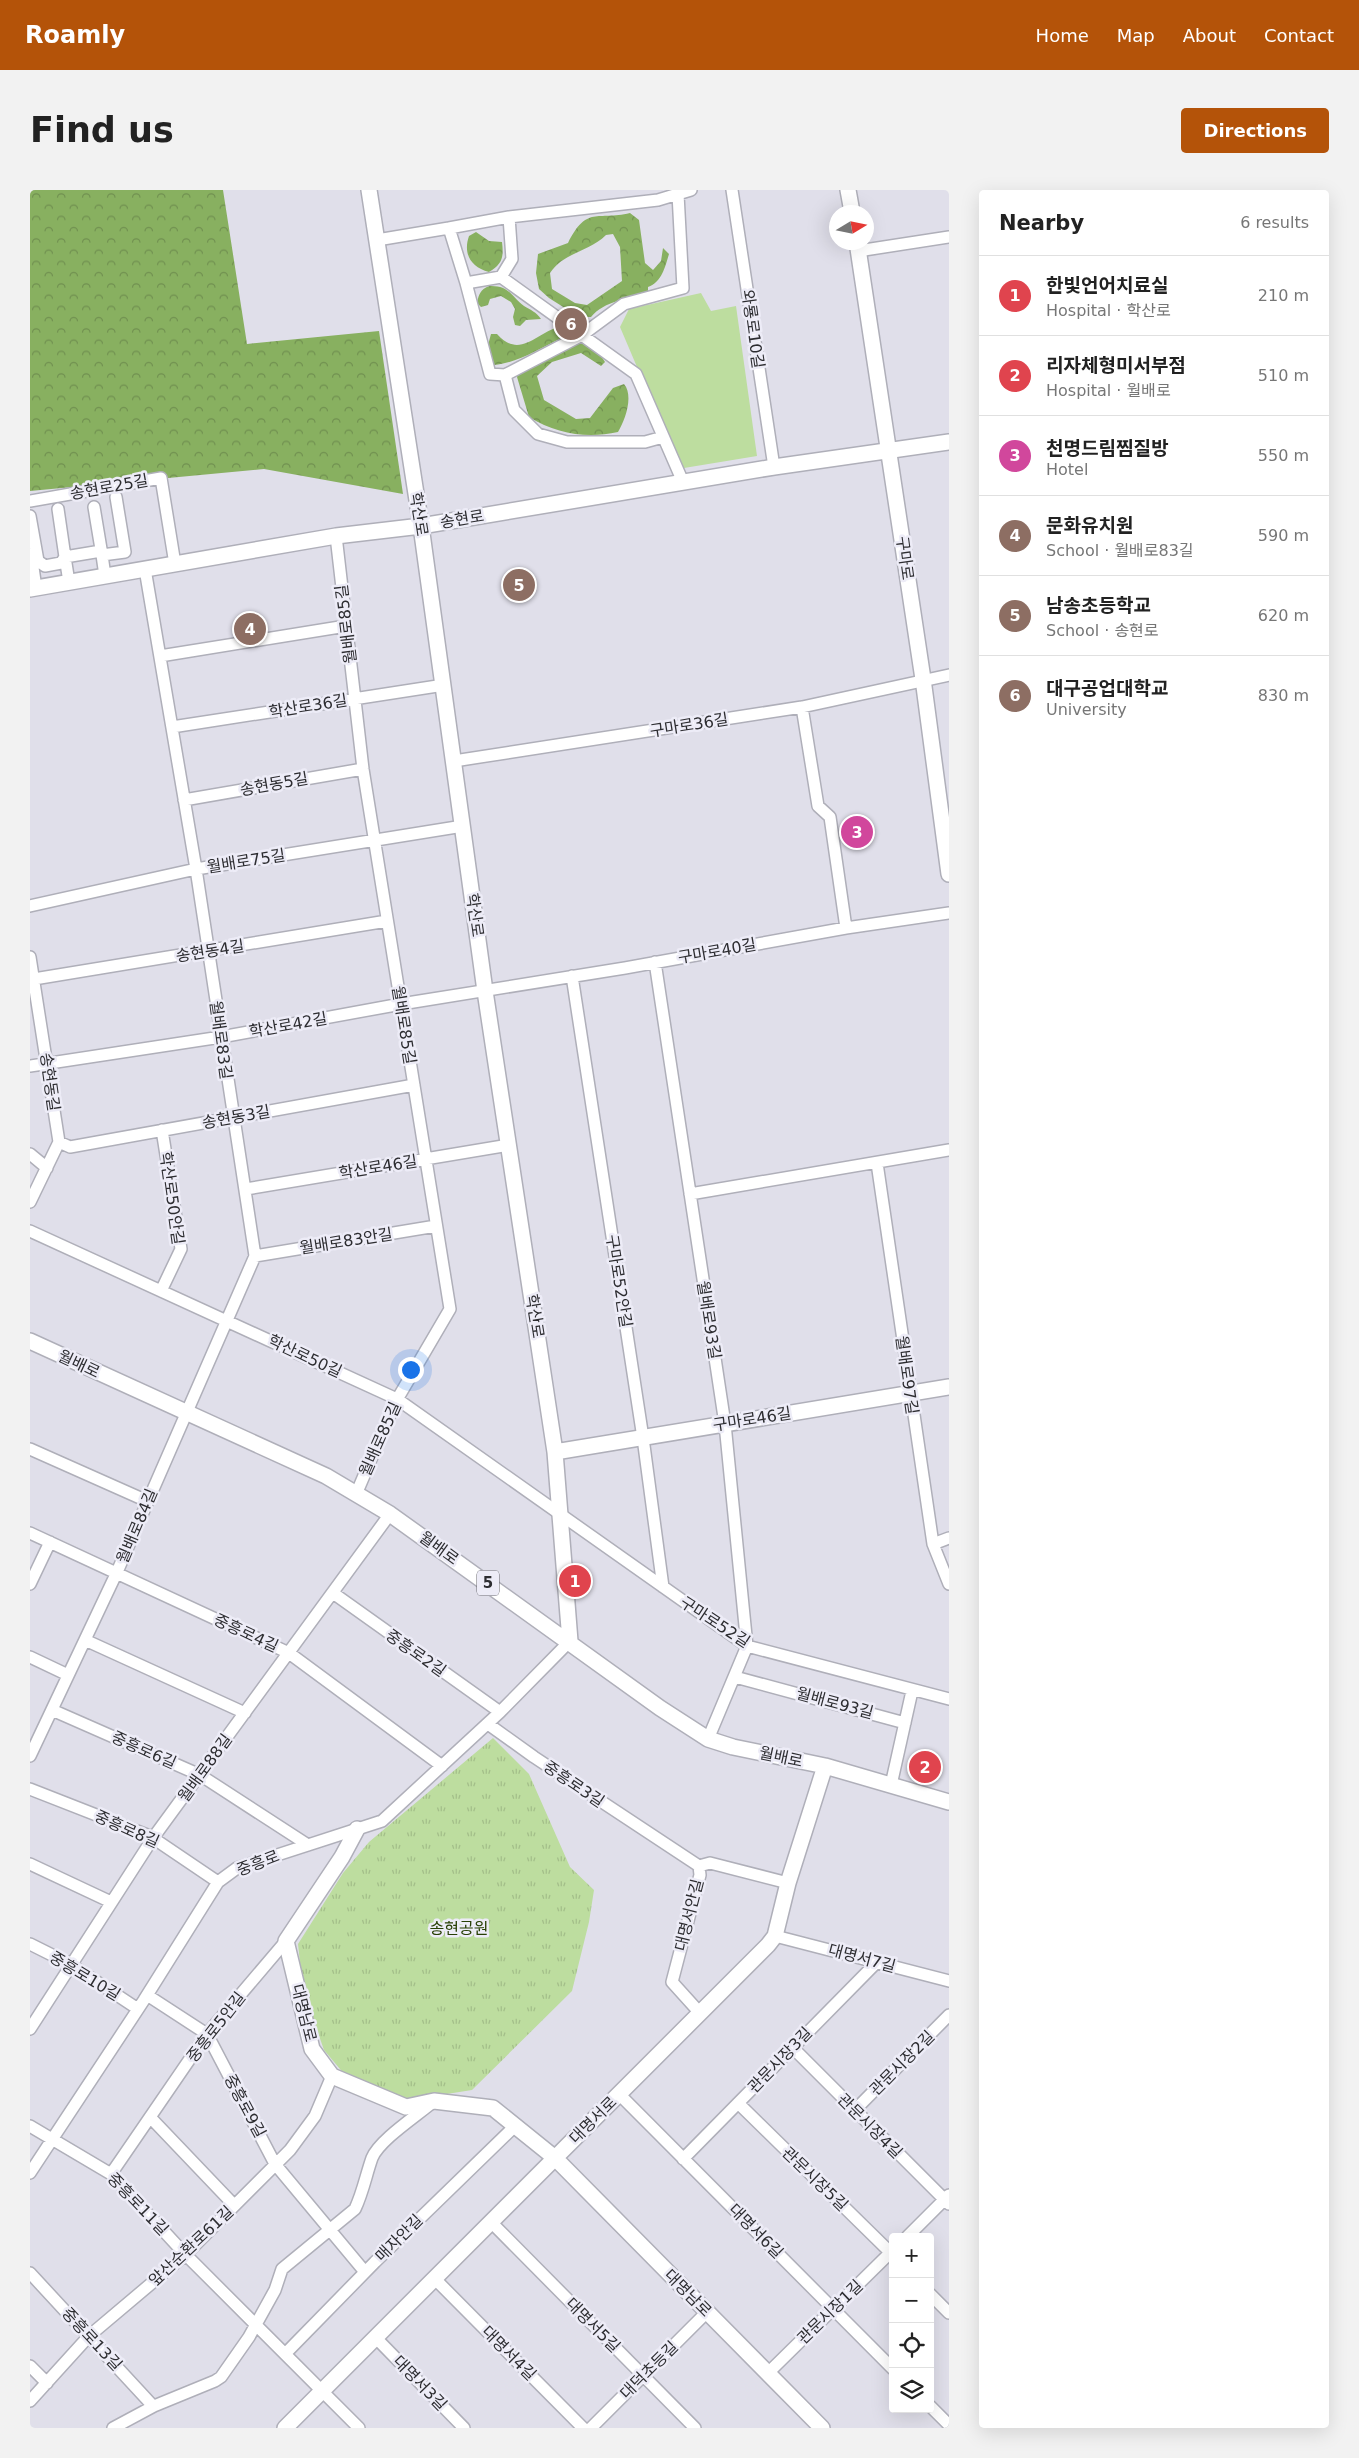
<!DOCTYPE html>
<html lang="en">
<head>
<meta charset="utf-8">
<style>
  body { margin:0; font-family:"DejaVu Sans","Noto Sans KR",sans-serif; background:#f2f2f2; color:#222 }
  .controls { position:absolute; right:15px; bottom:15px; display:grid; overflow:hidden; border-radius:5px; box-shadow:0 5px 20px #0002 }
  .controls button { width:45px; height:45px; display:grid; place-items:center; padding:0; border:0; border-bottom:1px solid #e0e0e0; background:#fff; color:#222; font:25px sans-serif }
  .compass { position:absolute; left:799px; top:15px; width:45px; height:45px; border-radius:50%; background:#fff; box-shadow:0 5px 20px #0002; rotate:80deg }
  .you { position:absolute; left:380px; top:1179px; width:18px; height:18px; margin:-12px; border:4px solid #fff; border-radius:50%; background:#1a73e8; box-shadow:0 0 0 8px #1a73e833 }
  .badge { display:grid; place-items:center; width:32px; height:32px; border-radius:50%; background:#b45309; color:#fff; font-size:16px; font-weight:700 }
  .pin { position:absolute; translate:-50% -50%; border:2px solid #fff; box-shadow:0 1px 5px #0006 }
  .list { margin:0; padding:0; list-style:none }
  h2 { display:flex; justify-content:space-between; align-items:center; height:65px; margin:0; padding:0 20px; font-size:21px }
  h2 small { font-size:16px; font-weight:400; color:#767676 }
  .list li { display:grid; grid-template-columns:32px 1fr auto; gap:15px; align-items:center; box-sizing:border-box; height:80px; padding:0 20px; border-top:1px solid #e0e0e0 }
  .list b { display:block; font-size:19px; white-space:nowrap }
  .list p { margin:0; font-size:16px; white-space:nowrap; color:#767676 }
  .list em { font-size:16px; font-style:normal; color:#767676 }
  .icon { flex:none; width:28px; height:28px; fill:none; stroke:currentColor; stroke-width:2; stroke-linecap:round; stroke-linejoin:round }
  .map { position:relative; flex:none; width:919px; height:2238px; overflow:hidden; border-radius:5px }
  header { display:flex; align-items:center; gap:30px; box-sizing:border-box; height:70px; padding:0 25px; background:#b45309; color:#fff }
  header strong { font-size:24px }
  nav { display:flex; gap:28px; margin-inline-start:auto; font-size:18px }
  .intro { display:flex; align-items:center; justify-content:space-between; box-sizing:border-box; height:120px; padding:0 30px }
  h1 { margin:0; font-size:35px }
  .button { padding:12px 22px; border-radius:5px; background:#b45309; color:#fff; font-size:18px; font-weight:700 }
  main { display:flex; gap:30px; padding:0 30px }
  aside { flex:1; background:#fff; border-radius:5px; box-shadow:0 5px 20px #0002 }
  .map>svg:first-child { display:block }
  .grass { fill:#bddd9f }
  .forest { fill:url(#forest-crowns); fill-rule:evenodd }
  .park { fill:url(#park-tufts) }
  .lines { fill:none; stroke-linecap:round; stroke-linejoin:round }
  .minor-casing { stroke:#afafb9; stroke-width:14 }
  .major-casing { stroke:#afafb9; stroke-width:18 }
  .minor { stroke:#fff; stroke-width:11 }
  .major { stroke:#fff; stroke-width:15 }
  .labels { text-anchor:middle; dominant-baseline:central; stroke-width:5; stroke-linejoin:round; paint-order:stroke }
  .shield { fill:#edecf7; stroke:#67666c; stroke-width:1 }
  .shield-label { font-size:15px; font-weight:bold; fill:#2d2d31 }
  .street-label { font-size:16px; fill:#2d2d31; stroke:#edecf7 }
  .park-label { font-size:16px; fill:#284005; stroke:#edecf7 }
</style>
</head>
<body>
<header>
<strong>Roamly</strong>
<nav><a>Home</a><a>Map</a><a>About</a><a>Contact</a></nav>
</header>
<div class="intro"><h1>Find us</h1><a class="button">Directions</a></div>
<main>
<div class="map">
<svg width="919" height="2238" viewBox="0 0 919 2238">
  <defs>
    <pattern id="forest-crowns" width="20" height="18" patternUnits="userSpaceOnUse" patternTransform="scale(1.25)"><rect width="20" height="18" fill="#88b060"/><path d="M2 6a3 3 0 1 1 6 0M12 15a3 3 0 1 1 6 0" fill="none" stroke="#709050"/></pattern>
    <pattern id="park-tufts" width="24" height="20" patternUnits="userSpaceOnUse" patternTransform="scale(1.25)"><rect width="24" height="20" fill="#bddd9f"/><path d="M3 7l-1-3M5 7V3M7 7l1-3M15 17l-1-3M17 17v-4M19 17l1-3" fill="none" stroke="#a3be89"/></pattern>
  </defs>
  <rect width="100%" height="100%" fill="#e0dfea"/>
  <path class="grass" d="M671,103L681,121L706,116L727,266L654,278L647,271L590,137L599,119Z"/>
  <path class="forest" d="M0,0H193L217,154L349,141L373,304L234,279L0,301Z
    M600,23L609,30L615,73L623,80L631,71L633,58L639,64C635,77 632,92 618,97V103C600,108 574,111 561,127H549L519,108L509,99L506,83L508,64L538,53C557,15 567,31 600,23ZM583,44L590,57L592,91L557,115L545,113L522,99L520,83C534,62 559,62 576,45Z
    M446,42L459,51L472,52C474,68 472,74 459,82C440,77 433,63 439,46Z
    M459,96C479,95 481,106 494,116C501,120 506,122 511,129L496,130L490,136L485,135L483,127L485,119L481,112L471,106L460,109L458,115L451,117L447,113C449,104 450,100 459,96Z
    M529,137L535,145L530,149C509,159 487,173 464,175L458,155L461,144H467C490,170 507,142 529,137Z
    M552,151L566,158L575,172L571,176L551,163L522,172L507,186L514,210L546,229L560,228L583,198L594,194C604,206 595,230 588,242C557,249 527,244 499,227L487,187L488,183Z"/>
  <path class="park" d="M463,1548L499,1584L540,1677L564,1700L559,1732L542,1801L442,1900L379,1910L315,1885L294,1860L273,1800L268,1754L313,1683L339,1652Z"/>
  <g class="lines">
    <g class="minor-casing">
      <path id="minor" d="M702,0L744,277
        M479,27L419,38L436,93L460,184L475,185L484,220L508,244L537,252H615L633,247
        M347,50L419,38
        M828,61L919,47
        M436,93L471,87
        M475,185L552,145L594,114L653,98L648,4
        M653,292L606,184L471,87L482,69L479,27L628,10L661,0
        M0,311L131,288L145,374
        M64,317L72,365
        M0,326L8,371L15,376L31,373L35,367L28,319
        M306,346L333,579L420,1119L365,1213L327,1302
        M1,364L6,398
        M75,386L72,365L95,362L86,307
        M39,392L35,367L71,361
        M130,466L316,436
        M772,517L788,616L800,627L816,738
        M142,537L414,495
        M424,571L772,517L919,485
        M154,610L333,579
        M0,716L166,679L433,636
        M0,767L29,952L0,1012
        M625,772L695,1234L717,1456L678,1549
        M542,786L613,1248L633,1397
        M4,789L357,731
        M0,876L191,847L371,814L595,778L816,738L919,723
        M29,952L40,957L384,895
        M0,964L17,978
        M847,973L903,1354L919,1394
        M216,999L479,955
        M660,1004L919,960
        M0,1041L367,1209L717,1456L919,1509
        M225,1066L406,1036
        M131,1101L151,1059L132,940
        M0,1259L117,1311
        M0,1343L259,1463L412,1576
        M903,1354L919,1348
        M0,1394L20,1352
        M303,1403L470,1522
        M55,1450L215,1523
        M0,1467L38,1485
        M705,1487L875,1533
        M22,1520L170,1585L278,1655
        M458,1534L504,1567L669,1676
        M0,1566L87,1382L225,1066L166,679L115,379
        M861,1595L882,1501
        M0,1599L120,1646L188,1692
        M0,1674L81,1712
        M669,1676L670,1685L642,1792L670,1823
        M669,1676L680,1673L758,1693
        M745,1746L919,1791
        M0,1754L40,1774L108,1819
        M117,1805L177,1844L245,1974L335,2082
        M0,1839L123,1648L360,1324
        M762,1857L919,2014
        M589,1904L863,2179
        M708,1913L863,2065
        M824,1921L919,1825
        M120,1927L204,2015
        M0,1936L81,1984L154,2063L329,2238
        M653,1969L847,1772
        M0,1983L114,1810L188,1692L207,1678L352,1631L470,1522L540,1451
        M81,1984L177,1844L256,1751
        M461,2032L665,2238
        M877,2047L919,2005
        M0,2083L123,2216
        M405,2089L553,2238
        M900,2104L919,2123
        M346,2148L434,2238
        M255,2164L345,2072L486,1935
        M0,2176L17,2193
        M738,2183L863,2060
        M0,2211L59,2146L155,2065L260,1960L285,1926L302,1886
        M900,2216L919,2235
        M83,2238L124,2216L185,2191L191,2187L219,2147L245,2100L252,2079L325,2019C333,2002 336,1985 342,1968C349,1950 388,1925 404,1911
        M561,2238L677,2122"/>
    </g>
    <g class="major-casing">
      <path id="major" d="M339,0L391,336L455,801L525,1262L540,1451
        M818,0L822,22
        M827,52L893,489L919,684
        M0,399L306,346L391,336L744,277L919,252
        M0,1151L296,1286L360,1324L630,1518L678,1549L703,1557L795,1576L919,1612
        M525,1262L919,1197
        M327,1639L312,1667L256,1751L282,1859L302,1886L376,1917L404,1911L463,1918L525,1968L792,2238
        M255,2238L738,1755L745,1746L758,1693L795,1576"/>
    </g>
    <use href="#minor" class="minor"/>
    <use href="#major" class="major"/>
  </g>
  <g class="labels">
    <rect class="shield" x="447" y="1380.5" width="22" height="25" rx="4"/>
    <g class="shield-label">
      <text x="458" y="1393">5</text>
    </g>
    <g class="street-label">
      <text transform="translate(723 139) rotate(82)">와룡로10길</text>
      <text transform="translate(79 297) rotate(-10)">송현로25길</text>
      <text transform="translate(389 324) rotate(81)">학산로</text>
      <text transform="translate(432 329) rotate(-9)">송현로</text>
      <text transform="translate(875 368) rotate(82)">구마로</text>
      <text transform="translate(316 434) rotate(-97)">월배로85길</text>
      <text transform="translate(278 516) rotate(-9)">학산로36길</text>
      <text transform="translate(659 535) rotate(-9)">구마로36길</text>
      <text transform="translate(244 594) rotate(-10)">송현동5길</text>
      <text transform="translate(216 671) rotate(-9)">월배로75길</text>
      <text transform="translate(445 725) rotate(82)">학산로</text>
      <text transform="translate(180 761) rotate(-9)">송현동4길</text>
      <text transform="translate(687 761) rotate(-10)">구마로40길</text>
      <text transform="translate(258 835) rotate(-10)">학산로42길</text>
      <text transform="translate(374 835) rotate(81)">월배로85길</text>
      <text transform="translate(191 850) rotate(82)">월배로83길</text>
      <text transform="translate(20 892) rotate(82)">송현동길</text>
      <text transform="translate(206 927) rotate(-10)">송현동3길</text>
      <text transform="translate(348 977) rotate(-9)">학산로46길</text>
      <text transform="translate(142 1008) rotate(82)">학산로50안길</text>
      <text transform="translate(316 1051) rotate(-9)">월배로83안길</text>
      <text transform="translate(589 1091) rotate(81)">구마로52안길</text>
      <text transform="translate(505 1126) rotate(81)">학산로</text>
      <text transform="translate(679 1130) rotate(81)">월배로93길</text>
      <text transform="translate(275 1166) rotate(25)">학산로50길</text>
      <text transform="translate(49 1174) rotate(25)">월배로</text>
      <text transform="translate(877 1185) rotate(82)">월배로97길</text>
      <text transform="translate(722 1229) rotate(-9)">구마로46길</text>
      <text transform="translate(350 1249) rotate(-66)">월배로85길</text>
      <text transform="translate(107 1336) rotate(-67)">월배로84길</text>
      <text transform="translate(409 1358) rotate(36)">월배로</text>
      <text transform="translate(685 1432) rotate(33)">구마로52길</text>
      <text transform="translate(216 1443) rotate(25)">중흥로4길</text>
      <text transform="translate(386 1463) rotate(35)">중흥로2길</text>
      <text transform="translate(805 1513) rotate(15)">월배로93길</text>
      <text transform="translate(114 1560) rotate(24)">중흥로6길</text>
      <text transform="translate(751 1567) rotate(12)">월배로</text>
      <text transform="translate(175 1578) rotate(-54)">월배로88길</text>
      <text transform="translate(544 1594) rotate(34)">중흥로3길</text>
      <text transform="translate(97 1639) rotate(24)">중흥로8길</text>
      <text transform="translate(228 1673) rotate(-21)">중흥로</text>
      <text transform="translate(659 1725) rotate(-76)">대명서안길</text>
      <text transform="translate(832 1768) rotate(15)">대명서7길</text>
      <text transform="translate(55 1786) rotate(31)">중흥로10길</text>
      <text transform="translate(274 1823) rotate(76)">대명남로</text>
      <text transform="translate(186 1837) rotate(-52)">중흥로5안길</text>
      <text transform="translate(750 1870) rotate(-46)">관문시장3길</text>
      <text transform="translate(872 1873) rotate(-45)">관문시장2길</text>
      <text transform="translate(215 1916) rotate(62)">중흥로9길</text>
      <text transform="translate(563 1930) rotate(-45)">대명서로</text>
      <text transform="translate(840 1936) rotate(45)">관문시장4길</text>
      <text transform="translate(785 1989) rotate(44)">관문시장5길</text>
      <text transform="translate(108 2014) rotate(46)">중흥로11길</text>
      <text transform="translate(726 2041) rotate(45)">대명서6길</text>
      <text transform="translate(369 2048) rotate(-45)">매자안길</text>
      <text transform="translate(161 2056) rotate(-43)">앞산순환로61길</text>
      <text transform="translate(658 2103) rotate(45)">대명남로</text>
      <text transform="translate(800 2122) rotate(-44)">관문시장1길</text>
      <text transform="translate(563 2135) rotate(45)">대명서5길</text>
      <text transform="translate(62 2149) rotate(47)">중흥로13길</text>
      <text transform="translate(479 2163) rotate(45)">대명서4길</text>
      <text transform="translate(619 2180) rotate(-45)">대덕초등길</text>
      <text transform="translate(390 2193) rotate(46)">대명서3길</text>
    </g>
    <g class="park-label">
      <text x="429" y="1738">송현공원</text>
    </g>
  </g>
</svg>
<div class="controls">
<button>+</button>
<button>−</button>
<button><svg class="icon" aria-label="locate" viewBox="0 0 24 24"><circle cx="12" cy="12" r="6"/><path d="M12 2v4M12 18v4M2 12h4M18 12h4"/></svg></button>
<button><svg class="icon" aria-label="layers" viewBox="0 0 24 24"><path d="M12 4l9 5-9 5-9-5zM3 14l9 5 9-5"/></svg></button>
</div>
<svg class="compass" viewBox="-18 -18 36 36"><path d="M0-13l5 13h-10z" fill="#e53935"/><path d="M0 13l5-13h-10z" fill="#767676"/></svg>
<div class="you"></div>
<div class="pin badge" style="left:545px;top:1391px;background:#e0444e">1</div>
<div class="pin badge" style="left:895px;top:1577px;background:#e0444e">2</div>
<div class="pin badge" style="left:827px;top:642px;background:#d1479c">3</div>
<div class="pin badge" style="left:220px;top:439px;background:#8d6e63">4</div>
<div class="pin badge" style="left:489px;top:395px;background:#8d6e63">5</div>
<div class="pin badge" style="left:541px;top:134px;background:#8d6e63">6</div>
</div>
<aside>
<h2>Nearby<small>6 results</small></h2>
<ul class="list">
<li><span class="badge" style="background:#e0444e">1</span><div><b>한빛언어치료실</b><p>Hospital · 학산로</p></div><em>210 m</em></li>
<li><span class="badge" style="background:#e0444e">2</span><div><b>리자체형미서부점</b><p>Hospital · 월배로</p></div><em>510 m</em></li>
<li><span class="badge" style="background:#d1479c">3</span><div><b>천명드림찜질방</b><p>Hotel</p></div><em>550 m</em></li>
<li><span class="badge" style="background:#8d6e63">4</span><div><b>문화유치원</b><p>School · 월배로83길</p></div><em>590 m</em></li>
<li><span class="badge" style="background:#8d6e63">5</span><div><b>남송초등학교</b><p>School · 송현로</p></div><em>620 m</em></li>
<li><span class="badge" style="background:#8d6e63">6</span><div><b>대구공업대학교</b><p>University</p></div><em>830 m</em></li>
</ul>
</aside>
</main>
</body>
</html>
